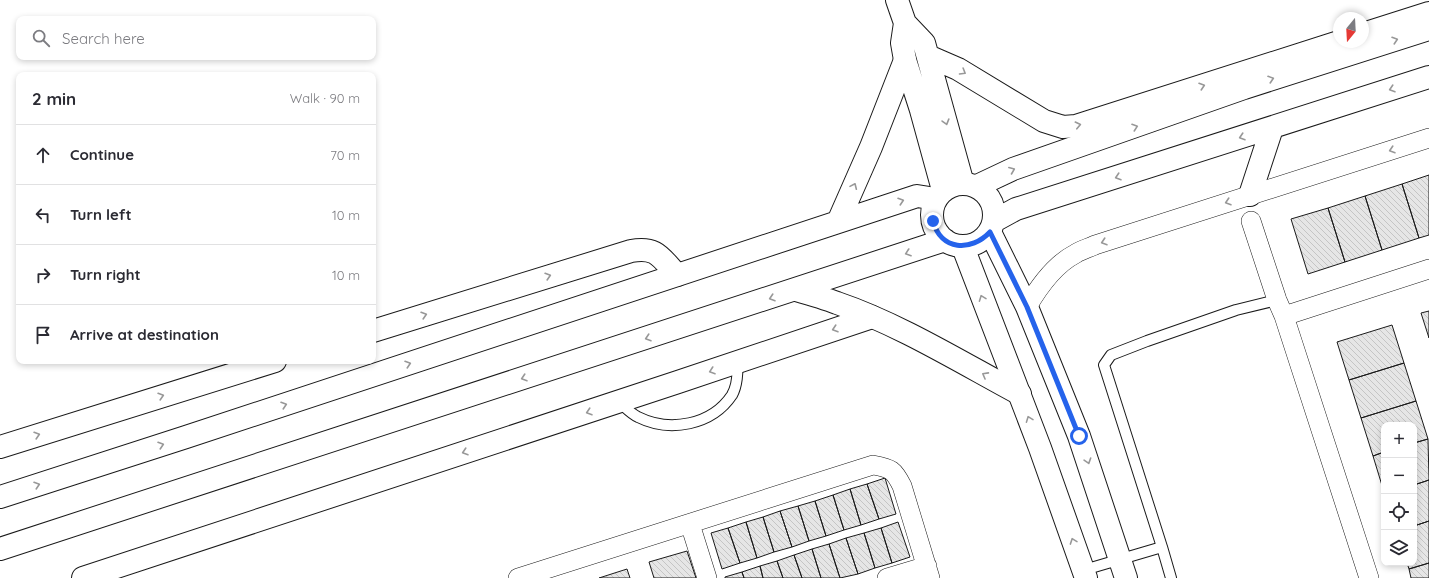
<!DOCTYPE html>
<html lang="en">
<head>
<meta charset="utf-8">
<style>
  body { margin:0; font-family:Quicksand,sans-serif; background:#f2f2f3; color:#2b2b33 }
  .controls { position:absolute; right:12px; bottom:12px; display:grid; overflow:hidden; border-radius:8px; box-shadow:0 2px 6px #0003 }
  .controls button { width:36px; height:36px; display:grid; place-items:center; padding:0; border:0; border-bottom:1px solid #e1e1e2; background:#fff; color:#2b2b33; font:20px sans-serif }
  .compass { position:absolute; left:1333px; top:12px; width:36px; height:36px; border-radius:50%; background:#fff; box-shadow:0 2px 6px #0003; rotate:198deg }
  .stop { position:absolute; width:12px; height:12px; margin:-9px; border:3px solid #2563eb; border-radius:50%; background:#fff }
  .stop.end { background:#2563eb; border-color:#fff; box-shadow:0 1px 4px #0008 }
  .list { margin:0; padding:0; list-style:none }
  h2 { display:flex; justify-content:space-between; align-items:center; height:52px; margin:0; padding:0 16px; font-size:17px }
  h2 small { font-size:13px; font-weight:400; color:#7c7c81 }
  .list li { display:grid; grid-template-columns:26px 1fr auto; gap:12px; align-items:center; box-sizing:border-box; height:60px; padding:0 16px; border-top:1px solid #e1e1e2 }
  .list b { display:block; font-size:15px; white-space:nowrap }
  .list em { font-size:13px; font-style:normal; color:#7c7c81 }
  .icon { flex:none; width:22px; height:22px; fill:none; stroke:currentColor; stroke-width:2; stroke-linecap:round; stroke-linejoin:round }
  .map { position:relative; flex:none; width:1429px; height:578px; overflow:hidden }
  .search { position:absolute; background:#fff; box-shadow:0 2px 6px #0003; left:16px; top:16px; width:360px; height:44px; display:flex; align-items:center; gap:10px; box-sizing:border-box; padding:0 14px; border-radius:8px; color:#7c7c81; font-size:15px }
  .panel { position:absolute; background:#fff; box-shadow:0 2px 6px #0003; left:16px; top:72px; width:360px; height:292px; border-radius:8px }
  .map>svg:first-child { display:block }
  .building { fill:url(#building-back-hatch); stroke:#1a1a1a }
  .lines { fill:none; stroke-linecap:round; stroke-linejoin:round }
  .service-casing { stroke:#1a1a1a; stroke-width:12 }
  .minor-casing { stroke:#1a1a1a; stroke-width:20 }
  .tertiary-casing { stroke:#1a1a1a; stroke-width:24 }
  .primary-casing { stroke:#1a1a1a; stroke-width:24 }
  .service { stroke:#fff; stroke-width:10 }
  .minor { stroke:#fff; stroke-width:19 }
  .tertiary { stroke:#fff; stroke-width:22 }
  .primary { stroke:#fff; stroke-width:22 }
  .oneway { stroke:#989898 }
  .route { stroke:#2563eb; stroke-width:5 }
</style>
</head>
<body>
<div class="map">
<svg width="1429" height="578" viewBox="0 0 1429 578">
  <defs>
    <pattern id="building-back-hatch" width="6" height="6" patternUnits="userSpaceOnUse"><rect width="6" height="6" fill="#e6e6e6"/><path d="M-1 5l2 2M0 0l6 6M5-1l2 2" fill="none" stroke="#c5c5c5"/></pattern>
  </defs>
  <rect width="100%" height="100%" fill="#fff"/>
  <path class="building" d="M1429,175V235L1419,238L1402,184Z
    M1402,184L1419,238L1382,250L1365,196Z
    M1365,196L1382,250L1345,262L1328,208Z
    M1328,208L1345,262L1308,274L1291,219Z
    M1429,311V338L1421,313Z
    M1392,325L1404,363L1349,380L1337,342Z
    M1404,363L1416,401L1361,418L1349,380Z
    M1416,401L1428,439L1414,443V425H1384V452L1373,456L1361,418Z
    M1428,439L1429,480L1414,485V443Z
    M1384,452V492L1373,456Z
    M885,478L896,514L879,519L867,484Z
    M1429,480V521L1414,526V485Z
    M867,484L879,519L861,525L850,489Z
    M850,489L861,525L844,530L833,495Z
    M833,495L844,530L826,536L815,501Z
    M815,501L826,536L809,541L798,506Z
    M798,506L809,541L792,547L780,511Z
    M780,511L792,547L774,552L763,517Z
    M763,517L774,552L757,558L746,522Z
    M1429,521V563L1409,569L1407,563H1414V526Z
    M746,522L757,558L740,563L728,528Z
    M898,522L910,557L892,563L881,528Z
    M728,528L740,563L722,569L711,533Z
    M881,528L892,563L875,568L864,533Z
    M864,533L875,568L858,574L846,538Z
    M846,538L858,574L840,578L829,544Z
    M829,544L840,578H821L812,549Z
    M812,549L821,578H802L794,555Z
    M687,551L696,578H654L649,562Z
    M794,555L802,578H783L777,561Z
    M777,561L783,578H763L760,566Z
    M1429,563V578H1411L1409,569Z
    M760,566L763,578H744L742,572Z
    M627,569L630,578H599Z
    M742,572L744,578H725V577Z"/>
  <g class="lines">
    <g class="service-casing">
      <path id="service" d="M619,402C625,407 631,414 638,417C670,433 712,425 732,395C737,386 738,372 737,362
        M1162,547L1171,578
        M1084,570L1162,547L1104,365L1111,355L1147,341L1236,310L1277,300"/>
    </g>
    <g class="minor-casing">
      <path id="minor" d="M1251,221L1277,300L1284,316L1369,578
        M1027,307C1038,288 1054,265 1075,254C1081,250 1089,248 1095,245L1429,138
        M1284,316L1429,269
        M690,524L707,578
        M518,578L873,465C891,468 894,470 902,486L930,578
        M887,578L927,566"/>
    </g>
    <g class="tertiary-casing">
      <path id="tertiary" d="M897,0L905,23L924,43L963,184
        M905,23L902,43L905,60L921,110L943,190
        M1363,34L1429,13
        M928,56L958,69L1044,121L1063,127L1076,126L1339,42
        M990,232L1027,307L1079,436L1126,578
        M959,246L963,247L1040,448L1086,578
        M373,331L631,251C657,246 661,258 677,275
        M0,447L275,361
        M83,578L678,382L872,317"/>
    </g>
    <g class="primary-casing">
      <path id="primary" d="M932 215a31 31 0 1 1 62 0a31 31 0 1 1-62 0Z
        M977,186L1013,169L1244,88L1429,29
        M1250,195L1272,128
        M994,221L1016,209L1429,77
        M838,222L871,147L905,60
        M796,290C810,294 824,298 837,303C899,324 962,363 1020,394
        M0,497L186,437L917,196L936,199
        M0,549C315,445 631,345 945,240"/>
    </g>
    <use href="#service" class="service"/>
    <use href="#minor" class="minor"/>
    <use href="#tertiary" class="tertiary"/>
    <use href="#primary" class="primary"/>
  </g>
  <defs><path id="oneway-chevron" d="M-2-3.5L2.5 0L-2 3.5" fill="none" stroke-width="1.6" stroke-linecap="round" stroke-linejoin="round"/></defs>
  <g class="oneway">
    <use href="#oneway-chevron" transform="translate(1395 40) rotate(-18)"/>
    <use href="#oneway-chevron" transform="translate(963 72) rotate(31)"/>
    <use href="#oneway-chevron" transform="translate(1271 79) rotate(-18)"/>
    <use href="#oneway-chevron" transform="translate(1202 86) rotate(-18)"/>
    <use href="#oneway-chevron" transform="translate(1392 89) rotate(162)"/>
    <use href="#oneway-chevron" transform="translate(946 122) rotate(74)"/>
    <use href="#oneway-chevron" transform="translate(1078 125) rotate(-13)"/>
    <use href="#oneway-chevron" transform="translate(1135 127) rotate(-19)"/>
    <use href="#oneway-chevron" transform="translate(1242 137) rotate(162)"/>
    <use href="#oneway-chevron" transform="translate(1392 150) rotate(162)"/>
    <use href="#oneway-chevron" transform="translate(1012 170) rotate(-22)"/>
    <use href="#oneway-chevron" transform="translate(1118 177) rotate(162)"/>
    <use href="#oneway-chevron" transform="translate(854 186) rotate(-66)"/>
    <use href="#oneway-chevron" transform="translate(901 201) rotate(-18)"/>
    <use href="#oneway-chevron" transform="translate(1228 202) rotate(162)"/>
    <use href="#oneway-chevron" transform="translate(1104 242) rotate(162)"/>
    <use href="#oneway-chevron" transform="translate(908 253) rotate(161)"/>
    <use href="#oneway-chevron" transform="translate(548 276) rotate(-17)"/>
    <use href="#oneway-chevron" transform="translate(772 298) rotate(162)"/>
    <use href="#oneway-chevron" transform="translate(982 298) rotate(-111)"/>
    <use href="#oneway-chevron" transform="translate(424 315) rotate(-17)"/>
    <use href="#oneway-chevron" transform="translate(835 329) rotate(162)"/>
    <use href="#oneway-chevron" transform="translate(648 338) rotate(162)"/>
    <use href="#oneway-chevron" transform="translate(408 364) rotate(-18)"/>
    <use href="#oneway-chevron" transform="translate(712 371) rotate(161)"/>
    <use href="#oneway-chevron" transform="translate(985 375) rotate(-151)"/>
    <use href="#oneway-chevron" transform="translate(524 378) rotate(162)"/>
    <use href="#oneway-chevron" transform="translate(161 396) rotate(-17)"/>
    <use href="#oneway-chevron" transform="translate(284 405) rotate(-18)"/>
    <use href="#oneway-chevron" transform="translate(589 412) rotate(162)"/>
    <use href="#oneway-chevron" transform="translate(1029 419) rotate(-111)"/>
    <use href="#oneway-chevron" transform="translate(37 435) rotate(-17)"/>
    <use href="#oneway-chevron" transform="translate(161 445) rotate(-18)"/>
    <use href="#oneway-chevron" transform="translate(465 452) rotate(162)"/>
    <use href="#oneway-chevron" transform="translate(1088 461) rotate(72)"/>
    <use href="#oneway-chevron" transform="translate(37 485) rotate(-18)"/>
    <use href="#oneway-chevron" transform="translate(1073 541) rotate(-110)"/>
  </g>
  <g class="lines">
    <path class="route" d="M933,221C941,251 971,252 990,232L1027,307L1079,436"/>
  </g>
</svg>
<div class="controls">
<button>+</button>
<button>−</button>
<button><svg class="icon" aria-label="locate" viewBox="0 0 24 24"><circle cx="12" cy="12" r="6"/><path d="M12 2v4M12 18v4M2 12h4M18 12h4"/></svg></button>
<button><svg class="icon" aria-label="layers" viewBox="0 0 24 24"><path d="M12 4l9 5-9 5-9-5zM3 14l9 5 9-5"/></svg></button>
</div>
<svg class="compass" viewBox="-18 -18 36 36"><path d="M0-13l5 13h-10z" fill="#e53935"/><path d="M0 13l5-13h-10z" fill="#7c7c81"/></svg>
<div class="stop" style="left:1079px;top:436px"></div>
<div class="stop end" style="left:933px;top:221px"></div>
<div class="search"><svg class="icon" aria-label="search" viewBox="0 0 24 24"><circle cx="10" cy="10" r="6"/><path d="M15 15l6 6"/></svg>Search here</div>
<section class="panel">
<h2>2 min<small>Walk · 90 m</small></h2>
<ul class="list">
<li><svg class="icon" aria-label="ahead" viewBox="0 0 24 24"><path d="M12 20V5M6 11l6-6 6 6"/></svg><div><b>Continue</b></div><em>70 m</em></li>
<li><svg class="icon" aria-label="left" viewBox="0 0 24 24"><path d="M17 20v-9H6M10 6l-5 5 5 5"/></svg><div><b>Turn left</b></div><em>10 m</em></li>
<li><svg class="icon" aria-label="right" viewBox="0 0 24 24"><path d="M7 20v-9h11M14 6l5 5-5 5"/></svg><div><b>Turn right</b></div><em>10 m</em></li>
<li><svg class="icon" aria-label="arrive" viewBox="0 0 24 24"><path d="M6 21V4h12l-3 4 3 4H6"/></svg><div><b>Arrive at destination</b></div></li>
</ul>
</section>
</div>
</body>
</html>
